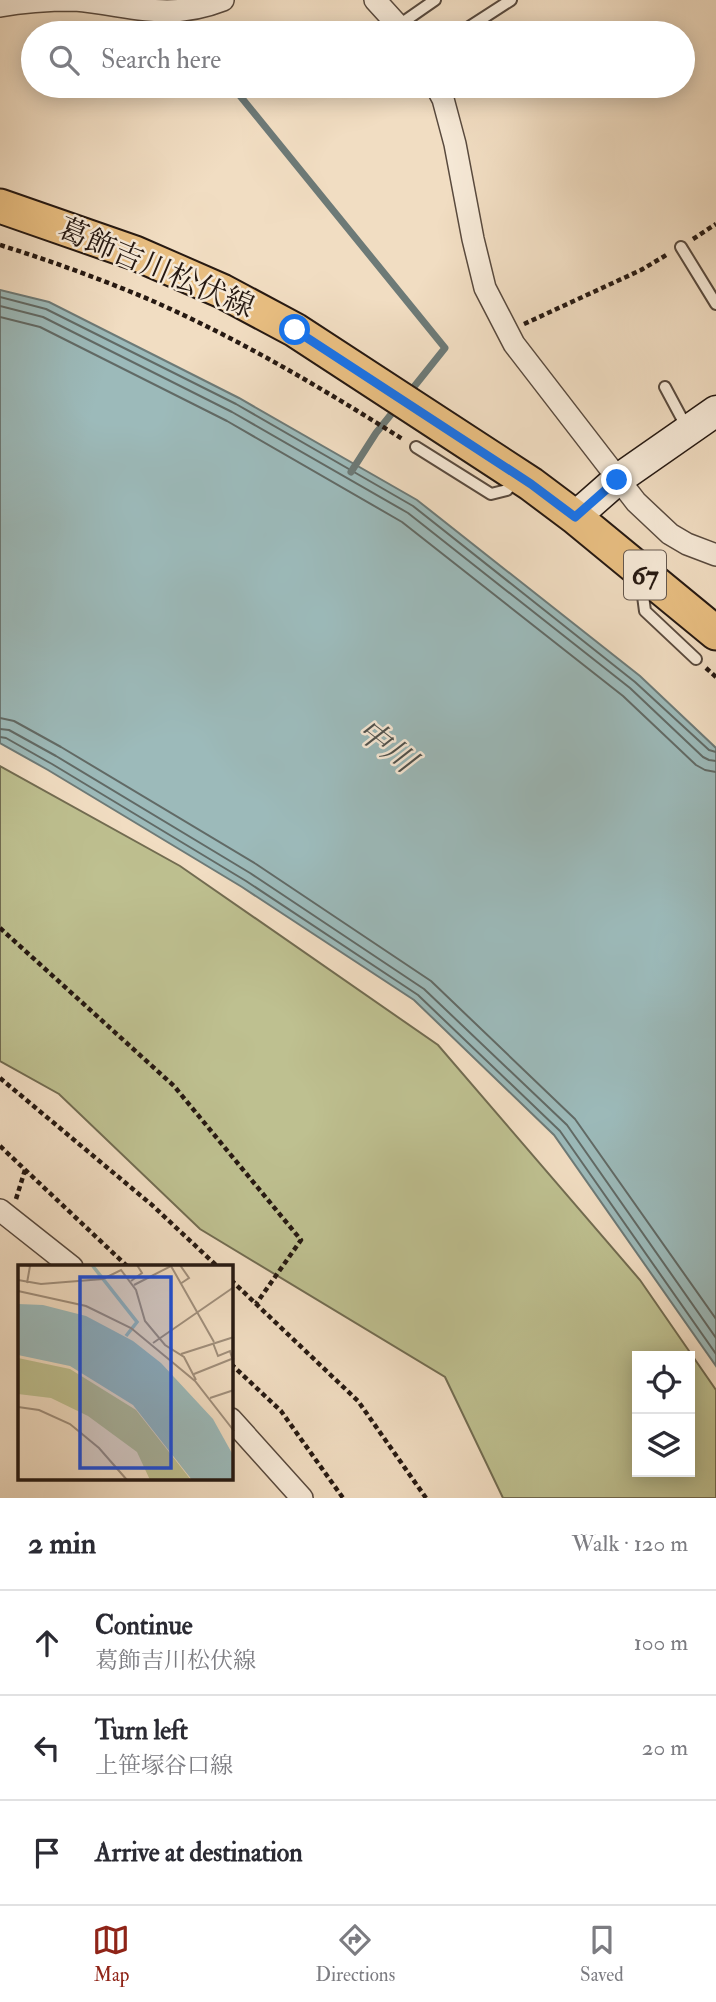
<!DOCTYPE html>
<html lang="en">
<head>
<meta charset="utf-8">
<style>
  body { margin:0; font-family:"IM FELL Double Pica","Noto Serif JP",serif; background:#f2f2f3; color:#2b2b33 }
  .controls { position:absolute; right:21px; bottom:21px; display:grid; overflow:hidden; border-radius:0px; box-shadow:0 4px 18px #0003 }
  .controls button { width:63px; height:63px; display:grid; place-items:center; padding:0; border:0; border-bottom:2px solid #e1e1e2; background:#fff; color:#2b2b33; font:35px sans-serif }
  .stop { position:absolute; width:21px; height:21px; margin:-16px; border:5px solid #1a73e8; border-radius:50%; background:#fff }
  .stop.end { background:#1a73e8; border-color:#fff; box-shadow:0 2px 7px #0008 }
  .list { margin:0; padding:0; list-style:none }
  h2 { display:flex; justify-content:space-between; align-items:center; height:91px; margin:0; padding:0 28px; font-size:30px }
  h2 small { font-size:23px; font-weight:400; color:#7c7c81 }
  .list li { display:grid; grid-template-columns:46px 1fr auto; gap:21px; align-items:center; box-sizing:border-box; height:105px; padding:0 28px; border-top:2px solid #e1e1e2 }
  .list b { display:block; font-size:26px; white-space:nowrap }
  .list p { margin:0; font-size:23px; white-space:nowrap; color:#7c7c81 }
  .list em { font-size:23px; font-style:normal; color:#7c7c81 }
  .icon { flex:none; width:38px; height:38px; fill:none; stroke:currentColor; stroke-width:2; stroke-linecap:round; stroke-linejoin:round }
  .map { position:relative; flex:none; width:716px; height:1498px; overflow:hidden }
  .search { position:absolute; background:#fff; box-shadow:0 4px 18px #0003; left:21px; right:21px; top:21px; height:77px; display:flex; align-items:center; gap:18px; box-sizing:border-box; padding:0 24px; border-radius:38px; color:#7c7c81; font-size:26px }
  .sheet { height:406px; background:#fff }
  nav { display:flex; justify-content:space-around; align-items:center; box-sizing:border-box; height:98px; border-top:2px solid #e1e1e2; background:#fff; font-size:19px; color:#7c7c81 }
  nav a { display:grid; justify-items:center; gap:4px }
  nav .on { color:#8f2418 }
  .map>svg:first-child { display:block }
  .green { fill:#bec090; stroke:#726c51; stroke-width:2; fill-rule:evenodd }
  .water { fill:#9cbaba; stroke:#6d7a77; stroke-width:2 }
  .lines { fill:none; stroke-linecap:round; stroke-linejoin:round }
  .shore { stroke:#616a66; stroke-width:2 }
  .stream { stroke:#6d7a77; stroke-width:7 }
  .lane-casing { stroke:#594a3e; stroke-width:14 }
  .street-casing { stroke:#594a3e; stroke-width:24 }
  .secondary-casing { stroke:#261912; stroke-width:33 }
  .primary-casing { stroke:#261912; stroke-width:37 }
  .path { stroke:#261912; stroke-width:4.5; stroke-dasharray:5 3.5; stroke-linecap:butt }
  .lane { stroke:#f6e9d7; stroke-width:10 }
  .street { stroke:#f6e9d7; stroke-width:21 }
  .secondary { stroke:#f6e9d7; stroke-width:30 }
  .primary { stroke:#e8be81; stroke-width:33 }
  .route { stroke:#1a73e8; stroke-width:9 }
  .labels { text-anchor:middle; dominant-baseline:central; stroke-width:5; stroke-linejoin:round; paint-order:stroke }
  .shield { fill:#f6e9d7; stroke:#64574d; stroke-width:2 }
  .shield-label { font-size:28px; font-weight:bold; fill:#261912 }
  .street-label { font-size:30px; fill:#261912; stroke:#f6e9d7 }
  .water-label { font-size:32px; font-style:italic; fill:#4f514d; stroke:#f6e9d7 }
  .inset-river { fill:none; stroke:#9cbaba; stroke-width:3.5 }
  .inset-road { fill:none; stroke:#a08f7c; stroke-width:2 }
  .view { fill:#1d4ed8; fill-opacity:0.15; stroke:#1d4ed8; stroke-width:3.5 }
  .inset-edge { fill:none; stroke:#261912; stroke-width:3.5 }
</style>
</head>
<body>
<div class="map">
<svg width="716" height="1498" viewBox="0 0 716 1498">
  <rect width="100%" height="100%" fill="#f1ddc2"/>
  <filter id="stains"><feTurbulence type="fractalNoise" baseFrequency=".00286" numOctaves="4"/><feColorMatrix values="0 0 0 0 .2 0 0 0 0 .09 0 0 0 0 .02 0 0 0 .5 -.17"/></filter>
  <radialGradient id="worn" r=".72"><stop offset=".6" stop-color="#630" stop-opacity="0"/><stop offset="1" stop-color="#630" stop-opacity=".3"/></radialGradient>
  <path class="green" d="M0,766L180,866L438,1045L640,1280L716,1390V1498H503L445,1377L200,1229L59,1094L0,1061ZM637,1356H690V1472H637Z"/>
  <path class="water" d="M0,290L49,302L239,398L417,500L640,676L716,748V1366L554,1135L414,1000L242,887L48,770L0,743Z"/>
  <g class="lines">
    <path class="shore" d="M0,297L46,309L236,404L413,506L635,682L709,750L716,752
      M0,306L43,317L232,412L408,513L630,688L703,757L709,760L716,761
      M0,317L40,327L227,421L402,522L623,696L696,765L705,770L716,772
      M0,718L14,721L61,747L256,864L431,981L575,1119L716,1319
      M0,729L9,730L56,756L250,873L424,989L567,1125L716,1338
      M0,737L6,738L52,764L246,881L418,995L560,1131L716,1354"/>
    <path class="stream" d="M164,0L190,33
      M232,86L445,348L409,393
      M351,472L376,433L397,407"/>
    <g class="lane-casing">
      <path id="lane" d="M399,25L435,0
        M460,33L511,0
        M681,247L716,304
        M665,387L687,428
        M416,447L491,494L507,490L515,478
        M653,584L643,596L645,611L696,659"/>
    </g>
    <g class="street-casing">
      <path id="street" d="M375,0L405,33
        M0,6C21,2 54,0 75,0C131,5 167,22 223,0
        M436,86L443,99L455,144L473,239L485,288L514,344L636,502L670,534L687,544L716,555
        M0,1210L72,1267
        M231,1419L302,1498"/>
    </g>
    <g class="secondary-casing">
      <path id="secondary" d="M575,517L617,480L716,411"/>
    </g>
    <g class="primary-casing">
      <path id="primary" d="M0,206L135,253L222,291L295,330L531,484L575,517L716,633"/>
    </g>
    <path class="path" d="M693,239L716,224
      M0,245C48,260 95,277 141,296C233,335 320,387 404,440
      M524,324L641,270L668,254
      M706,668L716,677
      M0,928L174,1086L301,1240L256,1304
      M0,1078L152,1205L218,1267
      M0,1146L128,1267
      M16,1199L25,1170
      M231,1280L358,1401L426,1498
      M231,1364L281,1411L343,1498"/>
    <use href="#lane" class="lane"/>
    <use href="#street" class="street"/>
    <use href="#secondary" class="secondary"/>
    <use href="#primary" class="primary"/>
  </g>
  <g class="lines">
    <path class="route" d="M295,330L531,484L575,517L617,480"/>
  </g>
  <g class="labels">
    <rect class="shield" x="624" y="550.5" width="42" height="49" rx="5"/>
    <g class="shield-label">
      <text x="645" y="575">67</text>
    </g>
    <g class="street-label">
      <text transform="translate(156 268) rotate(23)">葛飾吉川松伏線</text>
    </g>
    <g class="water-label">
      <text transform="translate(386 746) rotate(38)">中川</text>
    </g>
  </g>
  <g transform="translate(18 1265)">
    <rect width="215" height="215" fill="#f1ddc2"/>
    <path d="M0,93L52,104L118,145L173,215H132L119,187L70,151L33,133L0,129Z" fill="#bec090"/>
    <path d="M0,39L25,40L68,51L115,76L143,98L195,154L215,190V215H174L115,140L52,101L0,90Z" fill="#9cbaba"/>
    <path class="inset-river" d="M74,0L119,57L108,71"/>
    <path class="inset-road" d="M8,0L12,1L9,18M0,15L23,19L85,14L103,5L118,25L127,56L147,80L166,92L178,115M113,16L124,8L119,0M162,19L171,13L162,0M116,20L153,1L196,77M0,26L68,41L113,63L177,116L216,166M135,78L216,22M195,78L200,91L212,86L214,93M163,89L216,72M176,109L216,93M192,133L216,125M0,142L21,145L52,159L81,183L109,215"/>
    <path class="view" d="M62,12H153V203H62Z"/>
    <rect width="215" height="215" class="inset-edge"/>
  </g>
  <rect width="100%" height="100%" filter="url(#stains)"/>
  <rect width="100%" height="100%" fill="url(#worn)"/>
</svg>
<div class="controls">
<button><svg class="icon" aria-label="locate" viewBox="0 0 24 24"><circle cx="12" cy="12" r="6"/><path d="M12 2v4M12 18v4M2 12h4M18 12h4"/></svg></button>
<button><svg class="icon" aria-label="layers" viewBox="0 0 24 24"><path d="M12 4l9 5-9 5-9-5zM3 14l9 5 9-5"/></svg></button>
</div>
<div class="stop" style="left:295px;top:330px"></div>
<div class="stop end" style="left:617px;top:480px"></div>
<div class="search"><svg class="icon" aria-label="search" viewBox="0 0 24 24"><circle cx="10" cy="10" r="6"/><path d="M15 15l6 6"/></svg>Search here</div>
</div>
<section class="sheet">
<h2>2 min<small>Walk · 120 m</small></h2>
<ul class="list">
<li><svg class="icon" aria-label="ahead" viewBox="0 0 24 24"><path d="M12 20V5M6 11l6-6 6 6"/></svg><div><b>Continue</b><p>葛飾吉川松伏線</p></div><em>100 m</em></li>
<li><svg class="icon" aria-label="left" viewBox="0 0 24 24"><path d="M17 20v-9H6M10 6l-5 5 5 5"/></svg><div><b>Turn left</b><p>上笹塚谷口線</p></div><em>20 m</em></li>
<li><svg class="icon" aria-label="arrive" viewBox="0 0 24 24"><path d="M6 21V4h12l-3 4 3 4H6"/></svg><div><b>Arrive at destination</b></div></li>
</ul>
</section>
<nav>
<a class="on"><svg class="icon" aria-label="map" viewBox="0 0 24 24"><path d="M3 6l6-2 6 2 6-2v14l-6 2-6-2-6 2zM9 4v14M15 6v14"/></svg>Map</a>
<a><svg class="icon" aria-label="directions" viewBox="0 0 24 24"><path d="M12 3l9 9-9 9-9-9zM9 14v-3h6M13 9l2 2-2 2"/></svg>Directions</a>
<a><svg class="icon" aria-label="saved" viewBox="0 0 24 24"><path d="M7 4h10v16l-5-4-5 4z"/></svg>Saved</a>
</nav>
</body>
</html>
